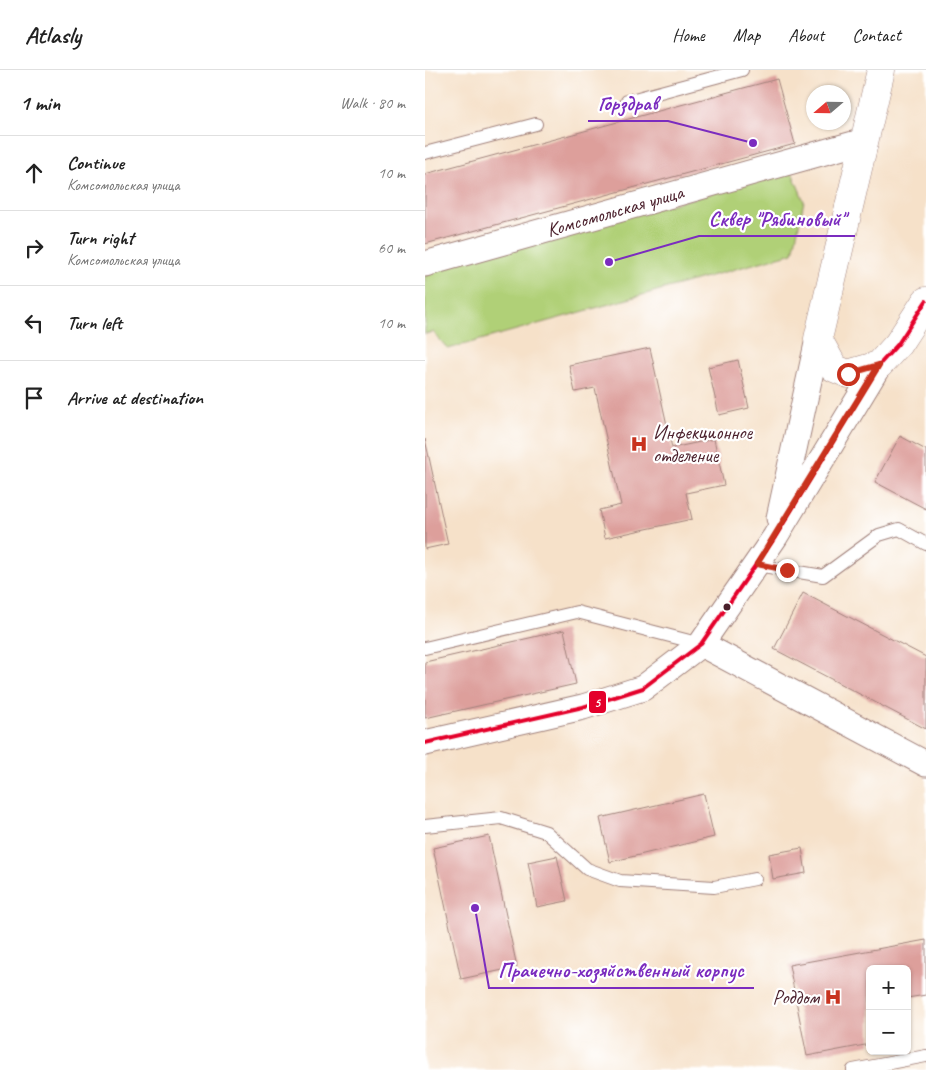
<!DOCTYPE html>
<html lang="en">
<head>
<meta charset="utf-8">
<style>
  body { margin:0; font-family:Caveat,sans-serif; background:#f6f6f6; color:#222 }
  .controls { position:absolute; right:15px; bottom:15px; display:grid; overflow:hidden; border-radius:8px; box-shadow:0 1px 4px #0004 }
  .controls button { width:45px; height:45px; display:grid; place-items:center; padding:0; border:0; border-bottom:1px solid #e0e0e0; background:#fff; color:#222; font:25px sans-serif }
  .compass { position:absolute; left:381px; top:15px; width:45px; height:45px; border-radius:50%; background:#fff; box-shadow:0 1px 4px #0004; rotate:250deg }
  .stop { position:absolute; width:15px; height:15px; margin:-11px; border:4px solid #c8321e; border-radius:50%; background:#fff }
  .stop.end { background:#c8321e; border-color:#fff; box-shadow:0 1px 5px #0008 }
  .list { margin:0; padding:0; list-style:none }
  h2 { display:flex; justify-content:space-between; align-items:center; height:65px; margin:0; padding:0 20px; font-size:21px }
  h2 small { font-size:16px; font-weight:400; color:#767676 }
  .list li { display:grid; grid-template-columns:32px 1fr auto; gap:15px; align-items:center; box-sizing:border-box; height:75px; padding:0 20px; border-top:1px solid #e0e0e0 }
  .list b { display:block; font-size:19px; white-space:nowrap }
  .list p { margin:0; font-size:16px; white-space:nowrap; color:#767676 }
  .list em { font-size:16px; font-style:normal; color:#767676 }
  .icon { flex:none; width:28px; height:28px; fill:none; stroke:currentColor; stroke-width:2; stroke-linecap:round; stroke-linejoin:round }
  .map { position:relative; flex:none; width:501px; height:1000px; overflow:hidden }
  header { display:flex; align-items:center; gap:30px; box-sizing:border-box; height:70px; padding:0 25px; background:#fff; border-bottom:1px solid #e0e0e0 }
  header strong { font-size:24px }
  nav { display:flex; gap:28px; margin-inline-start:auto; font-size:18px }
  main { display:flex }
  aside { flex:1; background:#fff }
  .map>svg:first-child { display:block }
  .green { fill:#b0d077; stroke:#7d7851 }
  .building { fill:#dd9f9b }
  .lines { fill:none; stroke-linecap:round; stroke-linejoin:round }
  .lane-casing { stroke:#a0807a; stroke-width:14 }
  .street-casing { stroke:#a0807a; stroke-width:27 }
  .secondary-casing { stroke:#a0807a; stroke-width:29 }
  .lane { stroke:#fff; stroke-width:12 }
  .street { stroke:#fff; stroke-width:25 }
  .secondary { stroke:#fff; stroke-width:28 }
  .bus-1-casing { stroke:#fff; stroke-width:8 }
  .bus-1 { stroke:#e4002b; stroke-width:4 }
  .route { stroke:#c8321e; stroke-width:6 }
  .bus-dot { fill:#4a1f2b; stroke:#fff; stroke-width:2 }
  .labels { text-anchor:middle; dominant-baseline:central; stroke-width:4.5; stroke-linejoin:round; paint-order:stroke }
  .street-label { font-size:20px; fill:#4a1f2b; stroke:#fff }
  .poi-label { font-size:20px; fill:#4a1f2b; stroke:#fff; text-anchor:start }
  .leader { fill:none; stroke:#7b2cbf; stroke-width:2 }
  .callout-dot { fill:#7b2cbf; stroke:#fff; stroke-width:2 }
  .callout-label { font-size:21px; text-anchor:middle; font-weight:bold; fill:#7b2cbf; stroke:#fff; stroke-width:4.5; stroke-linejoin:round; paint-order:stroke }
  .line-badge { stroke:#fff; stroke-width:2 }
  .badge-label { font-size:14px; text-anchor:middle; font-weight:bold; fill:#fff }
</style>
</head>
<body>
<header>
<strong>Atlasly</strong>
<nav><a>Home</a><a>Map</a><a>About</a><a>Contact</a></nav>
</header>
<main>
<aside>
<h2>1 min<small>Walk · 80 m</small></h2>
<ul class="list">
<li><svg class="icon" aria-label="ahead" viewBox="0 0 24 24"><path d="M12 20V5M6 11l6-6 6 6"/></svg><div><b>Continue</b><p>Комсомольская улица</p></div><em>10 m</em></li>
<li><svg class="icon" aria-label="right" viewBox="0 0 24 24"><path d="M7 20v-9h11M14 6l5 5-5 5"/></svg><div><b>Turn right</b><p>Комсомольская улица</p></div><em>60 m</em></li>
<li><svg class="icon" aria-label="left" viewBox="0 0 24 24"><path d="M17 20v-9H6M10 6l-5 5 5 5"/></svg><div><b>Turn left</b></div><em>10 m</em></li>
<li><svg class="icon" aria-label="arrive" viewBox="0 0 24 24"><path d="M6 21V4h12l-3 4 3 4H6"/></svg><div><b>Arrive at destination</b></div></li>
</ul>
</aside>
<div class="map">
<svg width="501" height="1000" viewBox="0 0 501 1000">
  <rect width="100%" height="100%" fill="#fff"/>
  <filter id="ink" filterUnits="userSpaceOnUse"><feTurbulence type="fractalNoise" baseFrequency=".02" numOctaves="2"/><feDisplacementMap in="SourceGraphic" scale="10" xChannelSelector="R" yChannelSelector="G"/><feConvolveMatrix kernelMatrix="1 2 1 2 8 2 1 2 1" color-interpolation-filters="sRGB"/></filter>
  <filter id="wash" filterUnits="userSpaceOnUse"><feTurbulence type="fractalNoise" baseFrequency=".0096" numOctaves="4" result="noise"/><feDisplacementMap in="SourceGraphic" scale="20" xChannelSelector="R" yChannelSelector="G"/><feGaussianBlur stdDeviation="1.12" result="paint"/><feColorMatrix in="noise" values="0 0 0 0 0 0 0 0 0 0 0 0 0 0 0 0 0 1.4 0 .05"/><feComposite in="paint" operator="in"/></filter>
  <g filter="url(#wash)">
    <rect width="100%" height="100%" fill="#f6e1c9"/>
    <path class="green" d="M367,102L379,131L368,183L23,279L8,262L0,264V200Z"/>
    <g id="blocks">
      <path class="building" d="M352,9L370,74L0,174V104Z
        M225,278L247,378L289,369L299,415L261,423L267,449L180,468L174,440L196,435L170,318L150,322L144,295Z
        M313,290L324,338L294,345L283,297Z
        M475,366L501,380V439L450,412Z
        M0,369L23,474L0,479Z
        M378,523L501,587V659L349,579Z
        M139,560L151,614L0,648V592Z
        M279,724L289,767L185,792L175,748Z
        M64,766L92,897L36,909L8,778Z
        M377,778L381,803L348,809L344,784Z
        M132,786L142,831L112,837L103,792Z
        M501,870V925L482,928V899H445V974L382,986L364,895Z"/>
    </g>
  </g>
  <g filter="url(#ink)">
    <use href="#blocks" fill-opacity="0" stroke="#a0807a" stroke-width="1"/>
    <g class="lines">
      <g class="lane-casing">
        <path id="lane" d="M202,31L317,0
          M0,83L111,54
          M332,495L398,506L454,465L474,459L501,474
          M0,578L152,542L276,574
          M0,756L76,748L121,762L162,799L195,811L289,817L330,809
          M428,1000L501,986"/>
      </g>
      <g class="street-casing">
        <path id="street" d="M0,194L439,71
          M354,448L393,269
          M276,574L501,694
          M0,673L158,637L218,618L276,574L350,467L454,295"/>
      </g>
      <g class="secondary-casing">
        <path id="secondary" d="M456,0L393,269L409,298L423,304L454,295L473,274L501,231"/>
      </g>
      <use href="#lane" class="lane"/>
      <use href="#street" class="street"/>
      <use href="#secondary" class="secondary"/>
      <g class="bus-1-casing">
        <path id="bus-1" d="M0,673L158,637L218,618L276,574L350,467L454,295L473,274L501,231"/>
      </g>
      <use href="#bus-1" class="bus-1"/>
    </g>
  </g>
  <g class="lines" filter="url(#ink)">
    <path class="route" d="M362,500L332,494L454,295L423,304"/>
  </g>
  <defs>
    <g id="hospital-bare" transform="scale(1.35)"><path d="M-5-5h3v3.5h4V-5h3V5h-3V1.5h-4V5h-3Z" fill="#c8321e" stroke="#fff" stroke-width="2.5" paint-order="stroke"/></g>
  </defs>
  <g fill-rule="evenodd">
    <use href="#hospital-bare" x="214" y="374"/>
    <use href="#hospital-bare" x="408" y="927"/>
  </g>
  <circle class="bus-dot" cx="302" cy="537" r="4.5"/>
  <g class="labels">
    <g class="street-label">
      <text transform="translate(190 141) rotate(-16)">Комсомольская улица</text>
    </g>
    <g class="poi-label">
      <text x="228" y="362">Инфекционное<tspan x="228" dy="23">отделение</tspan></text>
      <text x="394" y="927" text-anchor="end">Роддом</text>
    </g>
  </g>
  <path class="leader" d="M328 73L243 51H163M184 192L274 166H430M50 838L64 918H329"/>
  <g class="callout-dot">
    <circle cx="328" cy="73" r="5"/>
    <circle cx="184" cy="192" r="5"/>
    <circle cx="50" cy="838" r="5"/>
  </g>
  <g class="callout-label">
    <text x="203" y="40">Горздрав</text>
    <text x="352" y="156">Сквер "Рябиновый"</text>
    <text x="196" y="907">Прачечно-хозяйственный корпус</text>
  </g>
  <rect class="line-badge" x="163" y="620" width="19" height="24" rx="5" fill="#e4002b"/>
  <g class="badge-label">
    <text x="172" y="637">5</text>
  </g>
</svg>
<div class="controls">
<button>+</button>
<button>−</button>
</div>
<svg class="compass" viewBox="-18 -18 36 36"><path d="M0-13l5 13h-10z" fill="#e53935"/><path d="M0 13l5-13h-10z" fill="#767676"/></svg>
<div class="stop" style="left:423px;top:304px"></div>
<div class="stop end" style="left:362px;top:500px"></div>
</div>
</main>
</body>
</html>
